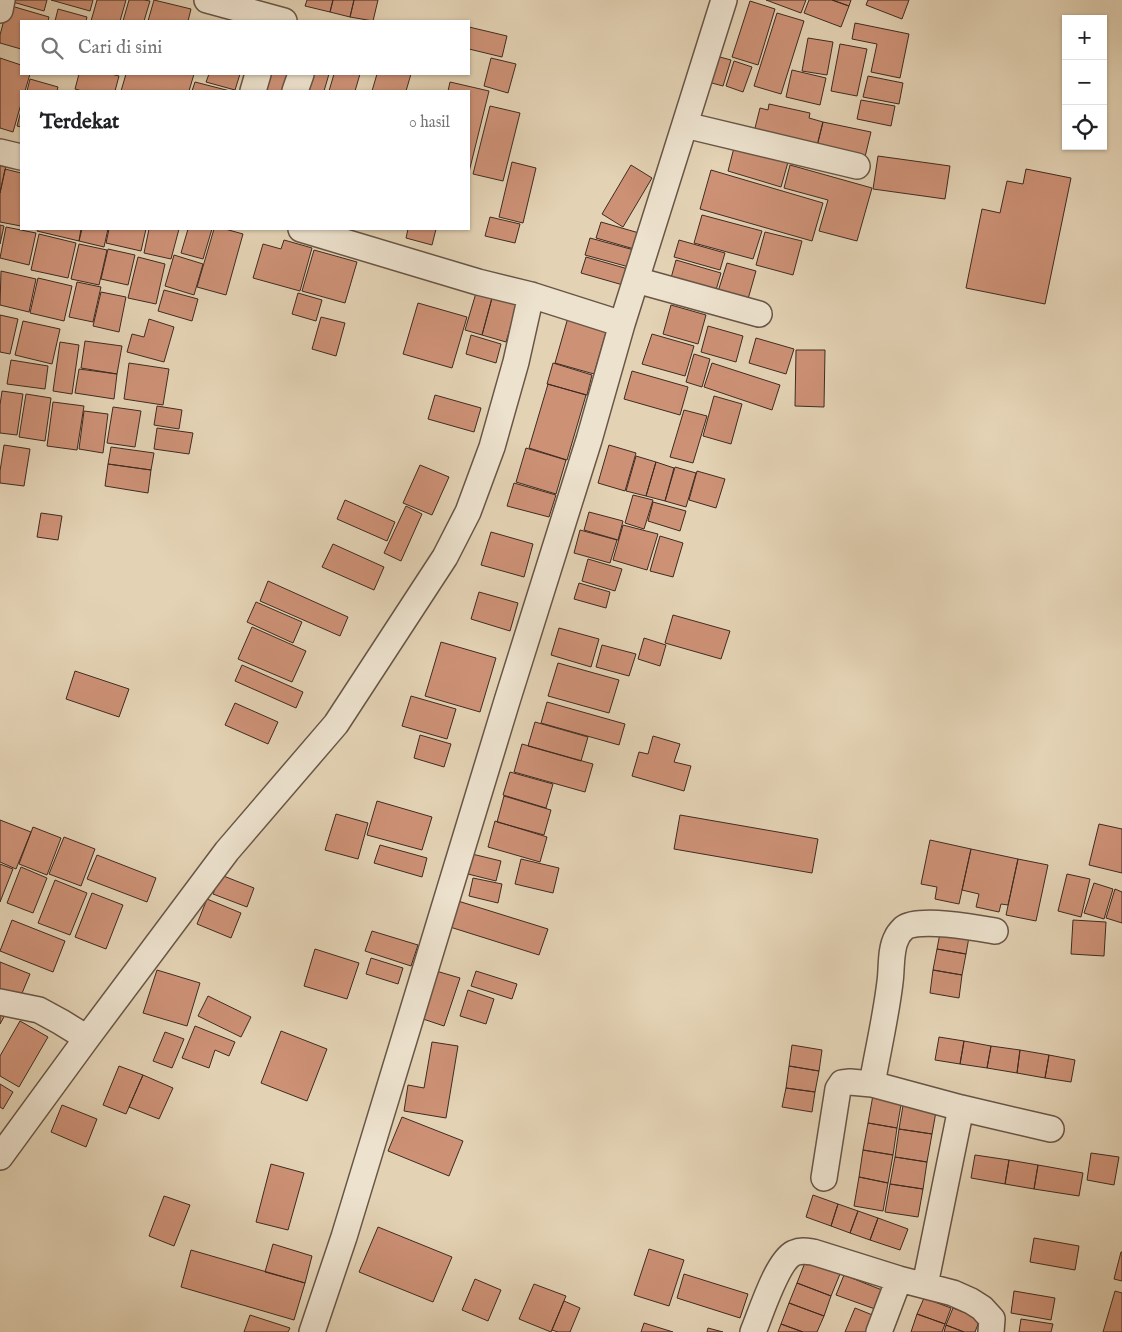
<!DOCTYPE html>
<html lang="id">
<head>
<meta charset="utf-8">
<style>
  body { margin:0; font-family:"IM FELL English",serif; background:#f6f6f6; color:#202124 }
  .controls { position:absolute; right:15px; top:15px; display:grid; overflow:hidden; border-radius:0px; box-shadow:0 1px 4px #0004 }
  .controls button { width:45px; height:45px; display:grid; place-items:center; padding:0; border:0; border-bottom:1px solid #e0e0e0; background:#fff; color:#202124; font:25px sans-serif }
  .list { margin:0; padding:0; list-style:none }
  h2 { display:flex; justify-content:space-between; align-items:center; height:65px; margin:0; padding:0 20px; font-size:21px }
  h2 small { font-size:16px; font-weight:400; color:#757577 }
  .icon { flex:none; width:28px; height:28px; fill:none; stroke:currentColor; stroke-width:2; stroke-linecap:round; stroke-linejoin:round }
  .map { position:relative; flex:none; width:1122px; height:1332px; overflow:hidden }
  .search { position:absolute; background:#fff; box-shadow:0 1px 4px #0004; left:20px; top:20px; width:450px; height:55px; display:flex; align-items:center; gap:12px; box-sizing:border-box; padding:0 18px; border-radius:0px; color:#757577; font-size:19px }
  .panel { position:absolute; background:#fff; box-shadow:0 1px 4px #0004; left:20px; top:90px; width:450px; height:140px; border-radius:0px }
  .map>svg:first-child { display:block }
  .building { fill:#cd9176; stroke:#3f2b21 }
  .lines { fill:none; stroke-linecap:round; stroke-linejoin:round }
  .minor-casing { stroke:#685546; stroke-width:28 }
  .minor { stroke:#ede2ce; stroke-width:25 }
</style>
</head>
<body>
<div class="map">
<svg width="1122" height="1332" viewBox="0 0 1122 1332">
  <rect width="100%" height="100%" fill="#e3d2b4"/>
  <filter id="stains"><feTurbulence type="fractalNoise" baseFrequency=".004" numOctaves="4"/><feColorMatrix values="0 0 0 0 .2 0 0 0 0 .09 0 0 0 0 .02 0 0 0 .5 -.17"/></filter>
  <radialGradient id="worn" r=".72"><stop offset=".6" stop-color="#630" stop-opacity="0"/><stop offset="1" stop-color="#630" stop-opacity=".3"/></radialGradient>
  <path class="building" d="M6,0H47L44,11Z
    M51,0H93L90,11Z
    M97,0H126L120,21H91Z
    M129,0H144L150,1L144,21H123Z
    M154,0L191,9L188,21H148Z
    M307,0H333L330,12L305,6Z
    M333,0H354L350,17L330,12Z
    M354,0H378L373,21L350,17Z
    M766,0H806L801,13Z
    M809,0H832L849,6L841,27L804,13Z
    M832,0H851L849,6Z
    M868,0H909L902,19L866,5Z
    M750,1L775,9L758,65L732,57Z
    M8,5L49,17L48,21H21V49L0,43V35Z
    M58,9L87,17L86,21H55Z
    M777,13L804,21L781,94L754,86Z
    M855,23L909,34L900,78L871,72L877,44L852,39Z
    M469,27L507,36L502,57L469,49Z
    M808,38L833,42L827,75L802,71Z
    M840,44L867,49L857,96L831,91Z
    M716,56L731,60L723,86L708,82Z
    M0,58L21,65V74H30L25,91H21V104L13,132L0,128Z
    M491,58L516,64L508,93L484,86Z
    M734,61L752,67L743,92L726,86Z
    M792,70L826,78L820,105L786,97Z
    M79,74H111L119,76L115,91H82L75,89Z
    M126,74H194L189,91H121Z
    M209,74H240L235,90L206,82Z
    M266,74H297L292,91H269L262,89Z
    M309,74H329L324,91H304Z
    M334,74H360L355,91H329Z
    M377,74H411L406,91H372Z
    M868,76L903,83L899,104L863,97Z
    M30,79L58,87L57,91H27Z
    M195,82L230,91H192Z
    M450,82L489,91L469,172V91H448Z
    M861,100L895,106L891,126L857,119Z
    M769,104L810,113L809,118L823,122L816,150L753,136L760,108L768,110Z
    M490,106L520,113L503,181L473,174Z
    M21,111V127L17,126Z
    M823,122L871,132L864,161L816,150Z
    M736,140L790,155L781,187L728,171Z
    M878,156L950,166L945,199L873,189Z
    M512,162L536,168L523,223L499,217Z
    M0,165L6,166L0,193Z
    M631,165L652,178L623,227L602,214Z
    M790,165L872,188L857,241L819,231L828,200L784,188Z
    M5,169L21,173V226L0,222V193Z
    M1026,169L1071,178L1045,304L966,288L982,209L1000,213L1007,181L1023,184Z
    M711,170L823,203L812,241L700,209Z
    M702,215L762,231L753,259L694,243Z
    M490,217L520,224L515,243L485,236Z
    M601,222L639,233L634,249L596,238Z
    M0,225L4,226L0,244Z
    M6,227L36,233L29,265L0,258Z
    M38,229H81L79,241L37,231Z
    M82,229H108L104,247L79,241Z
    M109,229H146L141,251L106,243Z
    M149,229H179L171,259L144,253Z
    M188,229H212L203,259L181,253Z
    M214,229H225L243,234L226,295L197,287Z
    M408,229H436L432,245L406,238Z
    M765,232L802,241L793,275L756,265Z
    M39,234L76,243L68,278L31,270Z
    M590,238L634,250L629,267L585,255Z
    M284,240L312,248L300,291L253,278L263,244L281,249Z
    M679,240L725,253L720,270L674,257Z
    M79,244L107,250L99,285L71,279Z
    M108,249L135,255L128,285L101,279Z
    M314,250L357,262L345,303L302,291Z
    M174,255L203,264L194,295L165,286Z
    M138,257L165,264L156,304L128,298Z
    M586,257L628,269L623,285L581,273Z
    M676,260L721,273L716,290L671,278Z
    M727,263L756,271L746,306L716,298Z
    M1,271L36,279L29,312L0,305Z
    M38,278L72,286L64,321L30,313Z
    M77,282L101,287L93,322L69,317Z
    M164,290L198,299L192,321L158,311Z
    M101,292L126,297L119,332L93,326Z
    M298,293L322,300L316,321L292,314Z
    M476,293L492,298L482,335L465,330Z
    M492,298L517,305L506,342L482,335Z
    M418,303L467,317L452,368L403,354Z
    M671,305L706,315L698,344L663,334Z
    M569,314L608,325L594,374L555,363Z
    M0,315L18,319L10,354L0,352Z
    M321,317L345,323L336,356L312,349Z
    M149,319L174,327L164,362L127,352L132,334L144,337Z
    M23,321L60,329L52,364L15,355Z
    M708,326L743,336L736,362L701,352Z
    M652,334L694,346L685,376L642,364Z
    M471,335L501,344L496,363L466,354Z
    M756,338L794,349L786,374L749,363Z
    M85,341L122,346L117,374L81,368Z
    M60,342L79,345L72,394L53,391Z
    M796,350H825L824,407L795,406Z
    M694,354L710,359L702,387L686,382Z
    M11,360L48,366L45,389L7,384Z
    M129,363L169,369L163,405L124,399Z
    M553,363L592,375L587,395L547,384Z
    M712,363L780,385L772,410L704,387Z
    M79,369L117,374L114,399L75,393Z
    M632,371L688,387L680,415L624,399Z
    M548,384L586,395L567,460L529,448Z
    M2,391L23,394L17,435L0,433V405Z
    M26,394L51,398L45,441L19,437Z
    M435,395L481,408L474,432L428,419Z
    M714,396L742,404L731,444L703,436Z
    M53,402L84,406L77,450L47,446Z
    M157,406L182,410L179,429L154,425Z
    M113,407L141,411L135,447L107,443Z
    M684,410L707,416L693,463L670,457Z
    M84,411L108,414L103,453L79,449Z
    M157,428L193,433L189,454L154,449Z
    M4,445L30,449L24,486L0,483V471Z
    M609,445L636,453L625,491L598,483Z
    M111,447L154,453L151,470L108,464Z
    M526,448L566,460L556,494L516,482Z
    M636,456L656,462L646,496L626,491Z
    M656,462L674,468L665,501L646,496Z
    M108,464L151,470L148,493L105,486Z
    M420,465L449,477L432,515L403,503Z
    M675,467L696,473L686,507L665,501Z
    M697,471L725,479L716,508L689,500Z
    M514,483L556,495L549,517L507,506Z
    M633,495L653,500L644,529L625,523Z
    M345,500L395,522L387,541L337,519Z
    M653,502L686,511L680,531L648,521Z
    M406,506L422,514L401,561L384,553Z
    M589,512L623,521L618,540L584,530Z
    M41,513L62,516L58,540L37,537Z
    M623,525L658,534L647,570L613,560Z
    M580,530L617,540L610,563L574,553Z
    M491,532L533,544L524,577L481,565Z
    M660,536L683,543L673,577L650,571Z
    M333,544L384,567L374,590L322,567Z
    M588,559L622,569L615,591L582,581Z
    M268,581L348,617L340,636L260,601Z
    M579,583L610,592L606,608L574,599Z
    M479,592L518,603L510,631L471,619Z
    M256,602L302,622L293,643L247,622Z
    M673,615L730,631L721,659L665,643Z
    M252,627L306,651L292,682L238,659Z
    M559,628L599,639L591,667L551,655Z
    M644,638L666,645L660,666L638,659Z
    M441,642L496,658L480,712L425,696Z
    M602,645L636,654L629,676L596,667Z
    M558,663L619,680L609,713L548,696Z
    M242,665L303,692L296,708L235,681Z
    M75,671L129,689L119,717L66,699Z
    M411,696L456,709L447,739L402,726Z
    M547,702L625,724L619,745L541,723Z
    M235,703L278,722L268,744L225,725Z
    M535,722L588,737L581,761L528,746Z
    M420,735L451,744L444,767L414,758Z
    M653,736L680,744L674,762L691,766L684,791L632,776L639,752L648,754Z
    M522,744L593,764L585,792L514,772Z
    M510,772L553,784L546,808L503,795Z
    M504,796L551,810L544,835L497,822Z
    M377,801L432,817L422,850L367,835Z
    M336,814L368,823L358,859L325,850Z
    M680,815L818,839L812,873L674,849Z
    M0,820L31,832L16,869L0,862Z
    M495,821L547,837L540,862L488,847Z
    M1099,824L1122,829V873L1089,865Z
    M33,827L61,838L47,875L19,864Z
    M64,837L95,849L81,886L49,874Z
    M930,840L971,849L959,904L935,899L937,887L921,884Z
    M380,845L427,858L422,877L374,863Z
    M971,849L1018,859L1008,905L1001,904L999,912L976,907L979,894L962,890Z
    M472,854L501,861L496,881L468,874Z
    M97,855L156,878L147,902L87,879Z
    M521,859L559,868L553,893L515,884Z
    M1018,859L1048,865L1036,921L1006,915Z
    M0,864L13,869L0,902Z
    M21,867L47,878L33,913L7,903Z
    M1067,874L1090,879L1081,917L1058,911Z
    M221,875L254,888L247,907L213,894Z
    M473,878L502,884L498,903L469,896Z
    M55,880L87,893L70,935L38,923Z
    M1094,883L1113,889L1104,919L1084,913Z
    M1115,889L1122,892V923L1106,918Z
    M92,893L123,905L106,949L75,937Z
    M207,899L241,913L231,938L197,924Z
    M458,901L548,929L539,955L450,927Z
    M12,920L65,941L53,972L0,951Z
    M1073,920L1106,922L1104,956L1071,954Z
    M372,931L418,945L411,966L365,951Z
    M940,933L969,937L966,954L937,949Z
    M315,949L359,963L347,999L304,986Z
    M937,949L966,954L962,975L933,970Z
    M371,958L403,968L398,984L366,974Z
    M0,962L30,974L20,998L0,990Z
    M157,970L200,983L187,1026L143,1013Z
    M933,970L962,975L959,998L930,993Z
    M436,971L460,978L444,1026L420,1018Z
    M476,971L517,984L512,999L471,986Z
    M468,990L494,999L486,1024L460,1016Z
    M208,996L251,1017L241,1037L198,1016Z
    M0,1012L5,1015L0,1024Z
    M20,1021L48,1037L19,1087L0,1076V1056Z
    M195,1026L235,1042L229,1056L215,1050L209,1068L182,1058Z
    M281,1031L327,1049L307,1101L261,1083Z
    M165,1032L184,1039L172,1068L153,1061Z
    M939,1037L964,1041L960,1064L935,1060Z
    M964,1041L991,1046L987,1068L960,1064Z
    M432,1042L458,1046L446,1118L404,1111L408,1085L424,1088Z
    M792,1045L822,1050L819,1071L789,1066Z
    M991,1046L1020,1050L1017,1073L987,1068Z
    M1020,1050L1049,1055L1045,1078L1017,1073Z
    M1049,1055L1075,1060L1071,1082L1045,1078Z
    M119,1066L143,1075L126,1114L103,1105Z
    M789,1066L819,1071L815,1092L786,1088Z
    M143,1075L173,1088L159,1119L129,1107Z
    M0,1084L13,1092L3,1109L0,1107Z
    M786,1088L815,1092L812,1112L782,1107Z
    M873,1095L902,1099L897,1128L868,1123Z
    M904,1100L937,1106L932,1134L899,1129Z
    M62,1105L97,1119L86,1147L51,1132Z
    M402,1117L463,1141L449,1176L388,1151Z
    M868,1123L897,1128L893,1155L863,1150Z
    M899,1129L932,1134L927,1162L895,1157Z
    M863,1150L893,1155L888,1183L859,1177Z
    M1091,1153L1119,1157L1114,1185L1087,1180Z
    M975,1155L1009,1160L1005,1184L971,1178Z
    M895,1157L927,1162L923,1189L890,1184Z
    M1009,1160L1038,1165L1034,1189L1005,1184Z
    M271,1164L304,1173L288,1230L256,1222Z
    M1038,1165L1083,1173L1079,1196L1034,1189Z
    M859,1177L888,1183L883,1211L854,1206Z
    M890,1184L923,1189L918,1217L885,1212Z
    M813,1195L838,1204L831,1226L806,1217Z
    M164,1196L190,1205L174,1246L149,1236Z
    M838,1204L858,1211L850,1233L831,1226Z
    M858,1211L878,1218L870,1240L850,1233Z
    M878,1218L908,1229L900,1250L870,1240Z
    M378,1227L452,1257L433,1302L359,1272Z
    M1034,1238L1079,1246L1075,1270L1030,1262Z
    M273,1244L312,1256L305,1283L265,1272Z
    M649,1249L684,1260L669,1306L634,1295Z
    M191,1250L305,1283L294,1320L181,1287Z
    M1121,1252H1122V1281L1114,1279Z
    M806,1260L840,1274L831,1296L797,1283Z
    M684,1274L748,1294L740,1318L677,1298Z
    M844,1275L882,1290L875,1309L836,1295Z
    M475,1279L501,1290L488,1321L462,1310Z
    M797,1283L831,1296L824,1316L789,1303Z
    M534,1284L566,1296L551,1332L519,1319Z
    M1014,1291L1055,1298L1051,1320L1011,1313Z
    M1115,1291L1122,1293V1332H1103Z
    M924,1298L951,1308L945,1324L917,1314Z
    M564,1301L580,1308L570,1332H558L552,1330Z
    M789,1303L824,1316L817,1332H803L781,1324Z
    M855,1308L880,1318L874,1332H845Z
    M953,1308L980,1319L975,1332H964L946,1325Z
    M917,1314L945,1324L942,1332H911Z
    M250,1315L290,1328L288,1332H244Z
    M1021,1319L1053,1324L1051,1332H1019Z
    M644,1323L673,1332H641Z
    M781,1324L803,1332H778Z
    M946,1325L964,1332H944Z
    M708,1328L723,1332H707Z"/>
  <g class="lines">
    <g class="minor-casing">
      <path id="minor" d="M207,0L284,21
        M0,10L2,0
        M253,91L258,74
        M295,91L301,74
        M685,125L857,166
        M0,152L21,157
        M301,229L478,282L531,295L622,324
        M636,280L759,314
        M995,931C978,928 918,917 904,928C902,930 898,934 897,937C890,949 892,968 890,982C886,1016 878,1050 872,1084L961,1108L1051,1129
        M0,1002L39,1010L61,1022L87,1038
        M0,1157L87,1038L227,851L336,724L445,557L468,512L492,447L516,362L531,295
        M824,1178L838,1089L842,1083L850,1082L872,1084
        M925,1285L961,1108
        M312,1332L344,1237L507,701L589,440L622,324L724,0
        M753,1332C761,1313 777,1261 794,1253C801,1250 806,1251 813,1252L899,1279L953,1293L971,1301L982,1308L992,1319L991,1332
        M879,1332L899,1279"/>
    </g>
    <use href="#minor" class="minor"/>
  </g>
  <rect width="100%" height="100%" filter="url(#stains)"/>
  <rect width="100%" height="100%" fill="url(#worn)"/>
</svg>
<div class="controls">
<button>+</button>
<button>−</button>
<button><svg class="icon" aria-label="locate" viewBox="0 0 24 24"><circle cx="12" cy="12" r="6"/><path d="M12 2v4M12 18v4M2 12h4M18 12h4"/></svg></button>
</div>
<div class="search"><svg class="icon" aria-label="search" viewBox="0 0 24 24"><circle cx="10" cy="10" r="6"/><path d="M15 15l6 6"/></svg>Cari di sini</div>
<section class="panel">
<h2>Terdekat<small>0 hasil</small></h2>
<ul class="list">
</ul>
</section>
</div>
</body>
</html>
